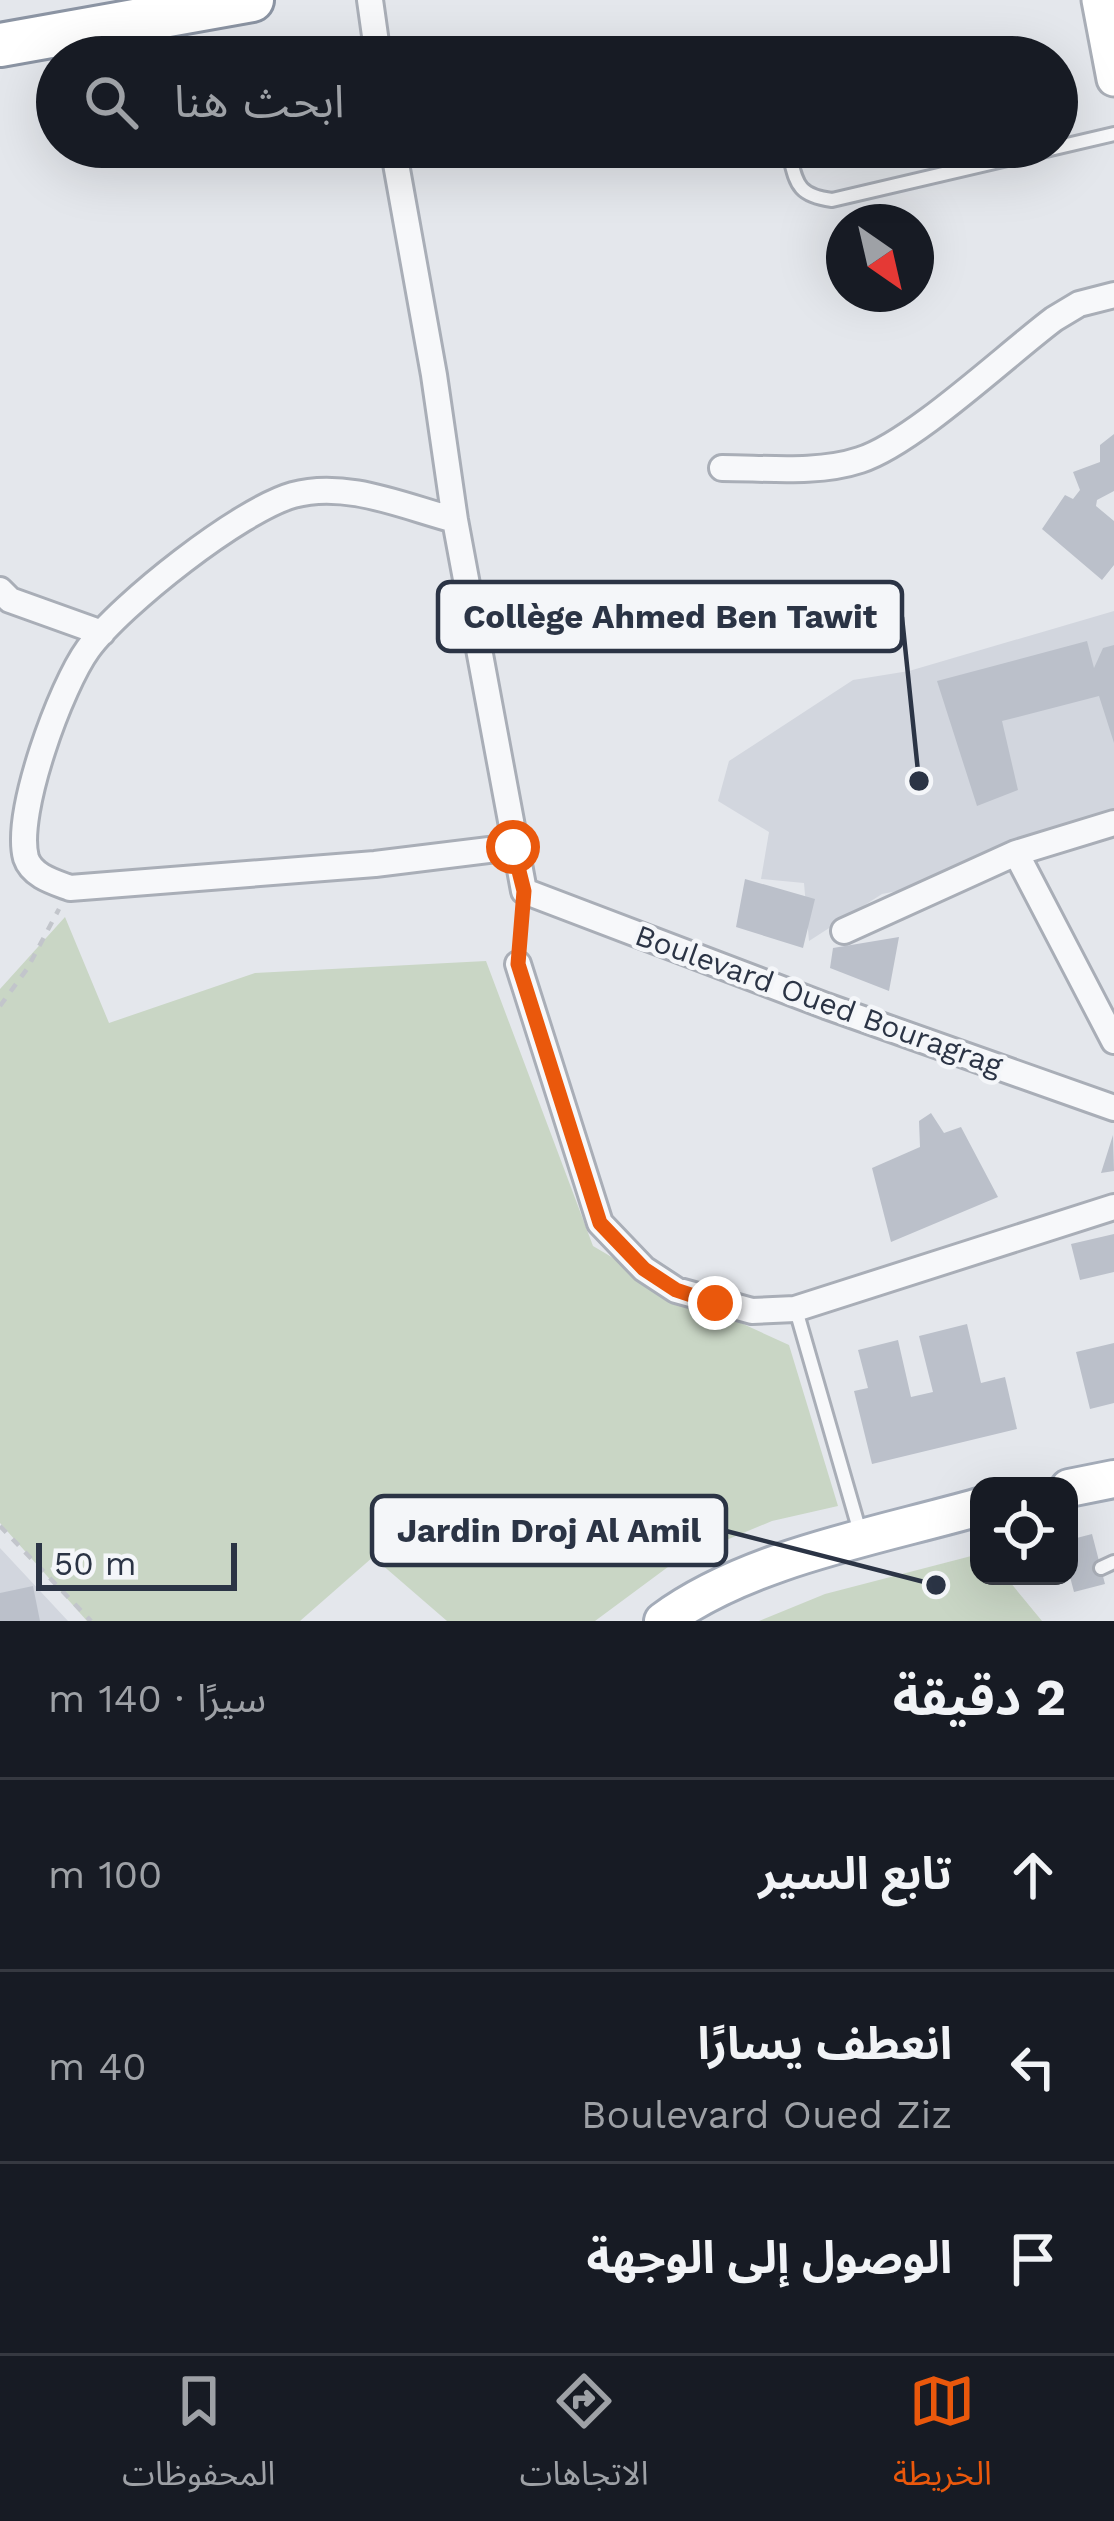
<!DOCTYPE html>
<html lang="ar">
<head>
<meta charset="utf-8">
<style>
  body { margin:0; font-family:"Work Sans","Noto Sans Arabic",sans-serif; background:#20242c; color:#f1f3f6; direction:rtl }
  .controls { position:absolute; right:36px; bottom:36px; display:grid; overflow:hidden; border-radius:24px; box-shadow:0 12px 48px #0002 }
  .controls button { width:108px; height:108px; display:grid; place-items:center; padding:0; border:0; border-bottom:3px solid #363941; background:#171b24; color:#f1f3f6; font:60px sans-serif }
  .compass { position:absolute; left:826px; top:204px; width:108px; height:108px; border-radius:50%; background:#171b24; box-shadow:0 12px 48px #0002; rotate:146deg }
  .scale { position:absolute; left:36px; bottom:30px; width:201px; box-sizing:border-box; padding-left:12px; border:6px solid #2b3445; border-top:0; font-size:33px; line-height:42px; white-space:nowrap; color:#2b3445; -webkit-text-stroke:9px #f4f6f9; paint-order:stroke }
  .stop { position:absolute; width:36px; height:36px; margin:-27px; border:9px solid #ea580c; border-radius:50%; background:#fff }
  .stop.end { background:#ea580c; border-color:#fff; box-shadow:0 3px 12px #0008 }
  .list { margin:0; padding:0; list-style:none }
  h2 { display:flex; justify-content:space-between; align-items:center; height:156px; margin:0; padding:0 48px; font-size:51px }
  h2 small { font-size:39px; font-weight:400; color:#9ea1a6 }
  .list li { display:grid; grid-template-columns:78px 1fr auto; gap:36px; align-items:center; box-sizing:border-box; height:192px; padding:0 48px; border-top:3px solid #363941 }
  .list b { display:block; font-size:45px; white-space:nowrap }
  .list p { margin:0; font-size:39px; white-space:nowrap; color:#9ea1a6 }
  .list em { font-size:39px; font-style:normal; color:#9ea1a6 }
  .icon { flex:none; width:66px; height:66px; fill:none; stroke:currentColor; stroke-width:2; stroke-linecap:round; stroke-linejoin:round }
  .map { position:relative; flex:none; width:1114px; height:1621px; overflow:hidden; direction:ltr }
  .search { position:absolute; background:#171b24; box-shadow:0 12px 48px #0002; left:36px; right:36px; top:36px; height:132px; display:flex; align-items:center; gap:30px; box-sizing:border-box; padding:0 42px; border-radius:66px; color:#9ea1a6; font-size:45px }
  .sheet { height:732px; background:#171b24 }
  nav { display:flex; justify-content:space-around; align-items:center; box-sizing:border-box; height:168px; border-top:3px solid #363941; background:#171b24; font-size:33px; color:#9ea1a6 }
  nav a { display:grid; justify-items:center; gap:6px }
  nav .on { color:#ea580c }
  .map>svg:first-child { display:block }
  .built { fill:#d2d6de }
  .green { fill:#c9d6c5 }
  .building { fill:#bbc0ca }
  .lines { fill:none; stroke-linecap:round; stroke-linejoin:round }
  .lane-casing { stroke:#a9aeb7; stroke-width:18 }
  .street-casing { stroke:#a9aeb7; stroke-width:30 }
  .secondary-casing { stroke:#a9aeb7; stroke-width:39 }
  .primary-casing { stroke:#a3abb8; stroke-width:42 }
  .highway-casing { stroke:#8b94a3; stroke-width:48 }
  .path { stroke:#c2c5cb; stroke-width:4.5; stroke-dasharray:9 9; stroke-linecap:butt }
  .lane { stroke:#f7f8fa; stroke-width:12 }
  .street { stroke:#f7f8fa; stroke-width:24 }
  .secondary { stroke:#fff; stroke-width:33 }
  .primary { stroke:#fff; stroke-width:36 }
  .highway { stroke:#fff; stroke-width:42 }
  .route { stroke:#ea580c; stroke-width:15 }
  .labels { text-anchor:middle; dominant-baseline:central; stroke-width:9; stroke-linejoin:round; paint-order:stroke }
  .street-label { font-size:30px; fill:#2b3445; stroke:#f4f6f9 }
  .leader { fill:none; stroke:#2b3445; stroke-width:4.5 }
  .callout-dot { fill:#2b3445; stroke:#f4f6f9; stroke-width:4.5 }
  .callout { fill:#f4f6f9; stroke:#2b3445; stroke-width:4.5 }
  .callout-label { font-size:33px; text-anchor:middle; font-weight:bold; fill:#2b3445 }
</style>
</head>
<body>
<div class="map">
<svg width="1114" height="1621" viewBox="0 0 1114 1621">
  <rect width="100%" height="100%" fill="#e4e7ec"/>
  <path class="built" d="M1114,611V810L989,849L948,881L882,894L809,941L804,883L761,879L769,832L718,801L729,761L853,680L909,671Z
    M0,1548L68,1621H0Z"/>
  <path class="green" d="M65,917L109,1023L255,973L486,961L593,1246L664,1288L789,1345L838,1506L772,1521L676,1561L595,1621H447L373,1557L300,1621H87L0,1523V989Z
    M979,1554V1576H1005L1042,1621H759L825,1594Z"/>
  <path class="building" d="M1114,434V491L1097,500L1096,506L1114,521V565L1102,580L1042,529L1065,495L1073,499L1080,490L1073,472L1100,462V445Z
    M1087,641L1094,668L1103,648L1114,645V743L1099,696L1002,721L1018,790L977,806L937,681Z
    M745,879L815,899L803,948L736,927Z
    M899,937L889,991L830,968L833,948Z
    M931,1113L944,1133L961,1127L998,1197L891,1242L872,1168L920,1147L919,1121Z
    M1113,1135L1114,1171L1101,1173Z
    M1114,1234V1272L1080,1280L1071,1244Z
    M967,1324L981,1383L1005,1377L1017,1429L872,1464L854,1391L868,1388L858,1350L898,1340L911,1397L933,1392L919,1336Z
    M1114,1343V1403L1090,1409L1076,1352Z
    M1092,1534L1105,1584L1074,1592L1069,1573V1540Z
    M33,1586L40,1621H0V1593Z"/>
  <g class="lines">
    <g class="lane-casing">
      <path id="lane" d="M787,147C797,180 793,195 832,200L1114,134
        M796,1310L860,1532
        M1101,1568L1114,1562"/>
    </g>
    <g class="street-casing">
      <path id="street" d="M370,0L378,57
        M393,147L434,375L455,520L524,891L826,1006L1114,1108
        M722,468C766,468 818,474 860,460C913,443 1006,355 1054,319L1079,304L1114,295
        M455,520C405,507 346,480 293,495C240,510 121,604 88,649C61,686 14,813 26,858C32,876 54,882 70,888L375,864L513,847
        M0,590L10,600L102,633
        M1016,853L1114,1041
        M844,931L1016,853L1114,823
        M518,964L600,1223L644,1269L676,1290L752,1311L795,1309L1114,1207"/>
    </g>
    <g class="secondary-casing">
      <path id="secondary" d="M1099,0L1114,79"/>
    </g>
    <g class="primary-casing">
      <path id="primary" d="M1069,1488L1114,1479
        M663,1621C748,1558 878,1536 979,1507"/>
    </g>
    <g class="highway-casing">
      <path id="highway" d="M0,45L252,0"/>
    </g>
    <path class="path" d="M520,940L522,916
      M0,1006L27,969L59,909
      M0,1526L91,1621"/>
    <use href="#lane" class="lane"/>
    <use href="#street" class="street"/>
    <use href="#secondary" class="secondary"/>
    <use href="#primary" class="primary"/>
    <use href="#highway" class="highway"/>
  </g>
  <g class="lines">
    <path class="route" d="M513,847L524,891L518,964L600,1223L644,1269L676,1290L715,1303"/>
  </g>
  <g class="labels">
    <g class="street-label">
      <text transform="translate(819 1000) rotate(20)">Boulevard Oued Bouragrag</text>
    </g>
  </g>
  <path class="leader" d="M919 781L902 617M936 1585L726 1531"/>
  <g class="callout-dot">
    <circle cx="919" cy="781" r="12"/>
    <circle cx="936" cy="1585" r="12"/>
  </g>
  <g class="callout">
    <rect x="438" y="582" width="464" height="69" rx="12"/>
    <rect x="372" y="1496" width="354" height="69" rx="12"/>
  </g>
  <g class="callout-label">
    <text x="670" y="628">Collège Ahmed Ben Tawit</text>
    <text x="549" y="1542">Jardin Droj Al Amil</text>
  </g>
</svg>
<div class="controls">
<button><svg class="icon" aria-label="locate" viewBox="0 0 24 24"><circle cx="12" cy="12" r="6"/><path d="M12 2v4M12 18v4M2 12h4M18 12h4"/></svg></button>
</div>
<svg class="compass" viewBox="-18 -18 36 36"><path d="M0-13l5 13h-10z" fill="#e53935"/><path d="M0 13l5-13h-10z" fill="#9ea1a6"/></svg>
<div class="scale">50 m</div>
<div class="stop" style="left:513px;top:847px"></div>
<div class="stop end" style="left:715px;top:1303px"></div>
<div class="search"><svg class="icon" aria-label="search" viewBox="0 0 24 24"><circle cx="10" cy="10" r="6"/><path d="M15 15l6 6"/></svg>ابحث هنا</div>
</div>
<section class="sheet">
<h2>2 دقيقة<small>سيرًا · 140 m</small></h2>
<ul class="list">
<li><svg class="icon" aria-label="ahead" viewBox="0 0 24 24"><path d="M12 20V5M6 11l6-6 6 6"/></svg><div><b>تابع السير</b></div><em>100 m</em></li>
<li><svg class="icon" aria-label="left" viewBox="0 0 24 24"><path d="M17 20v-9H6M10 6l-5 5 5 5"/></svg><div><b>انعطف يسارًا</b><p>Boulevard Oued Ziz</p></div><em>40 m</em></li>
<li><svg class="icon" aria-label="arrive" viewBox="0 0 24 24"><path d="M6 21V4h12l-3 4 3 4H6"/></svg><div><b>الوصول إلى الوجهة</b></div></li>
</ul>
</section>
<nav>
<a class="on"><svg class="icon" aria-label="map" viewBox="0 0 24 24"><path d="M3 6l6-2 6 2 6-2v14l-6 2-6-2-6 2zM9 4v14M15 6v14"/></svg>الخريطة</a>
<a><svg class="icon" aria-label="directions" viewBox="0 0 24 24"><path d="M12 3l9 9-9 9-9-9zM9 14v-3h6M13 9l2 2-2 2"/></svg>الاتجاهات</a>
<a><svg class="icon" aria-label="saved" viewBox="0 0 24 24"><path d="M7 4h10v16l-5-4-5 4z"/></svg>المحفوظات</a>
</nav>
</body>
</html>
